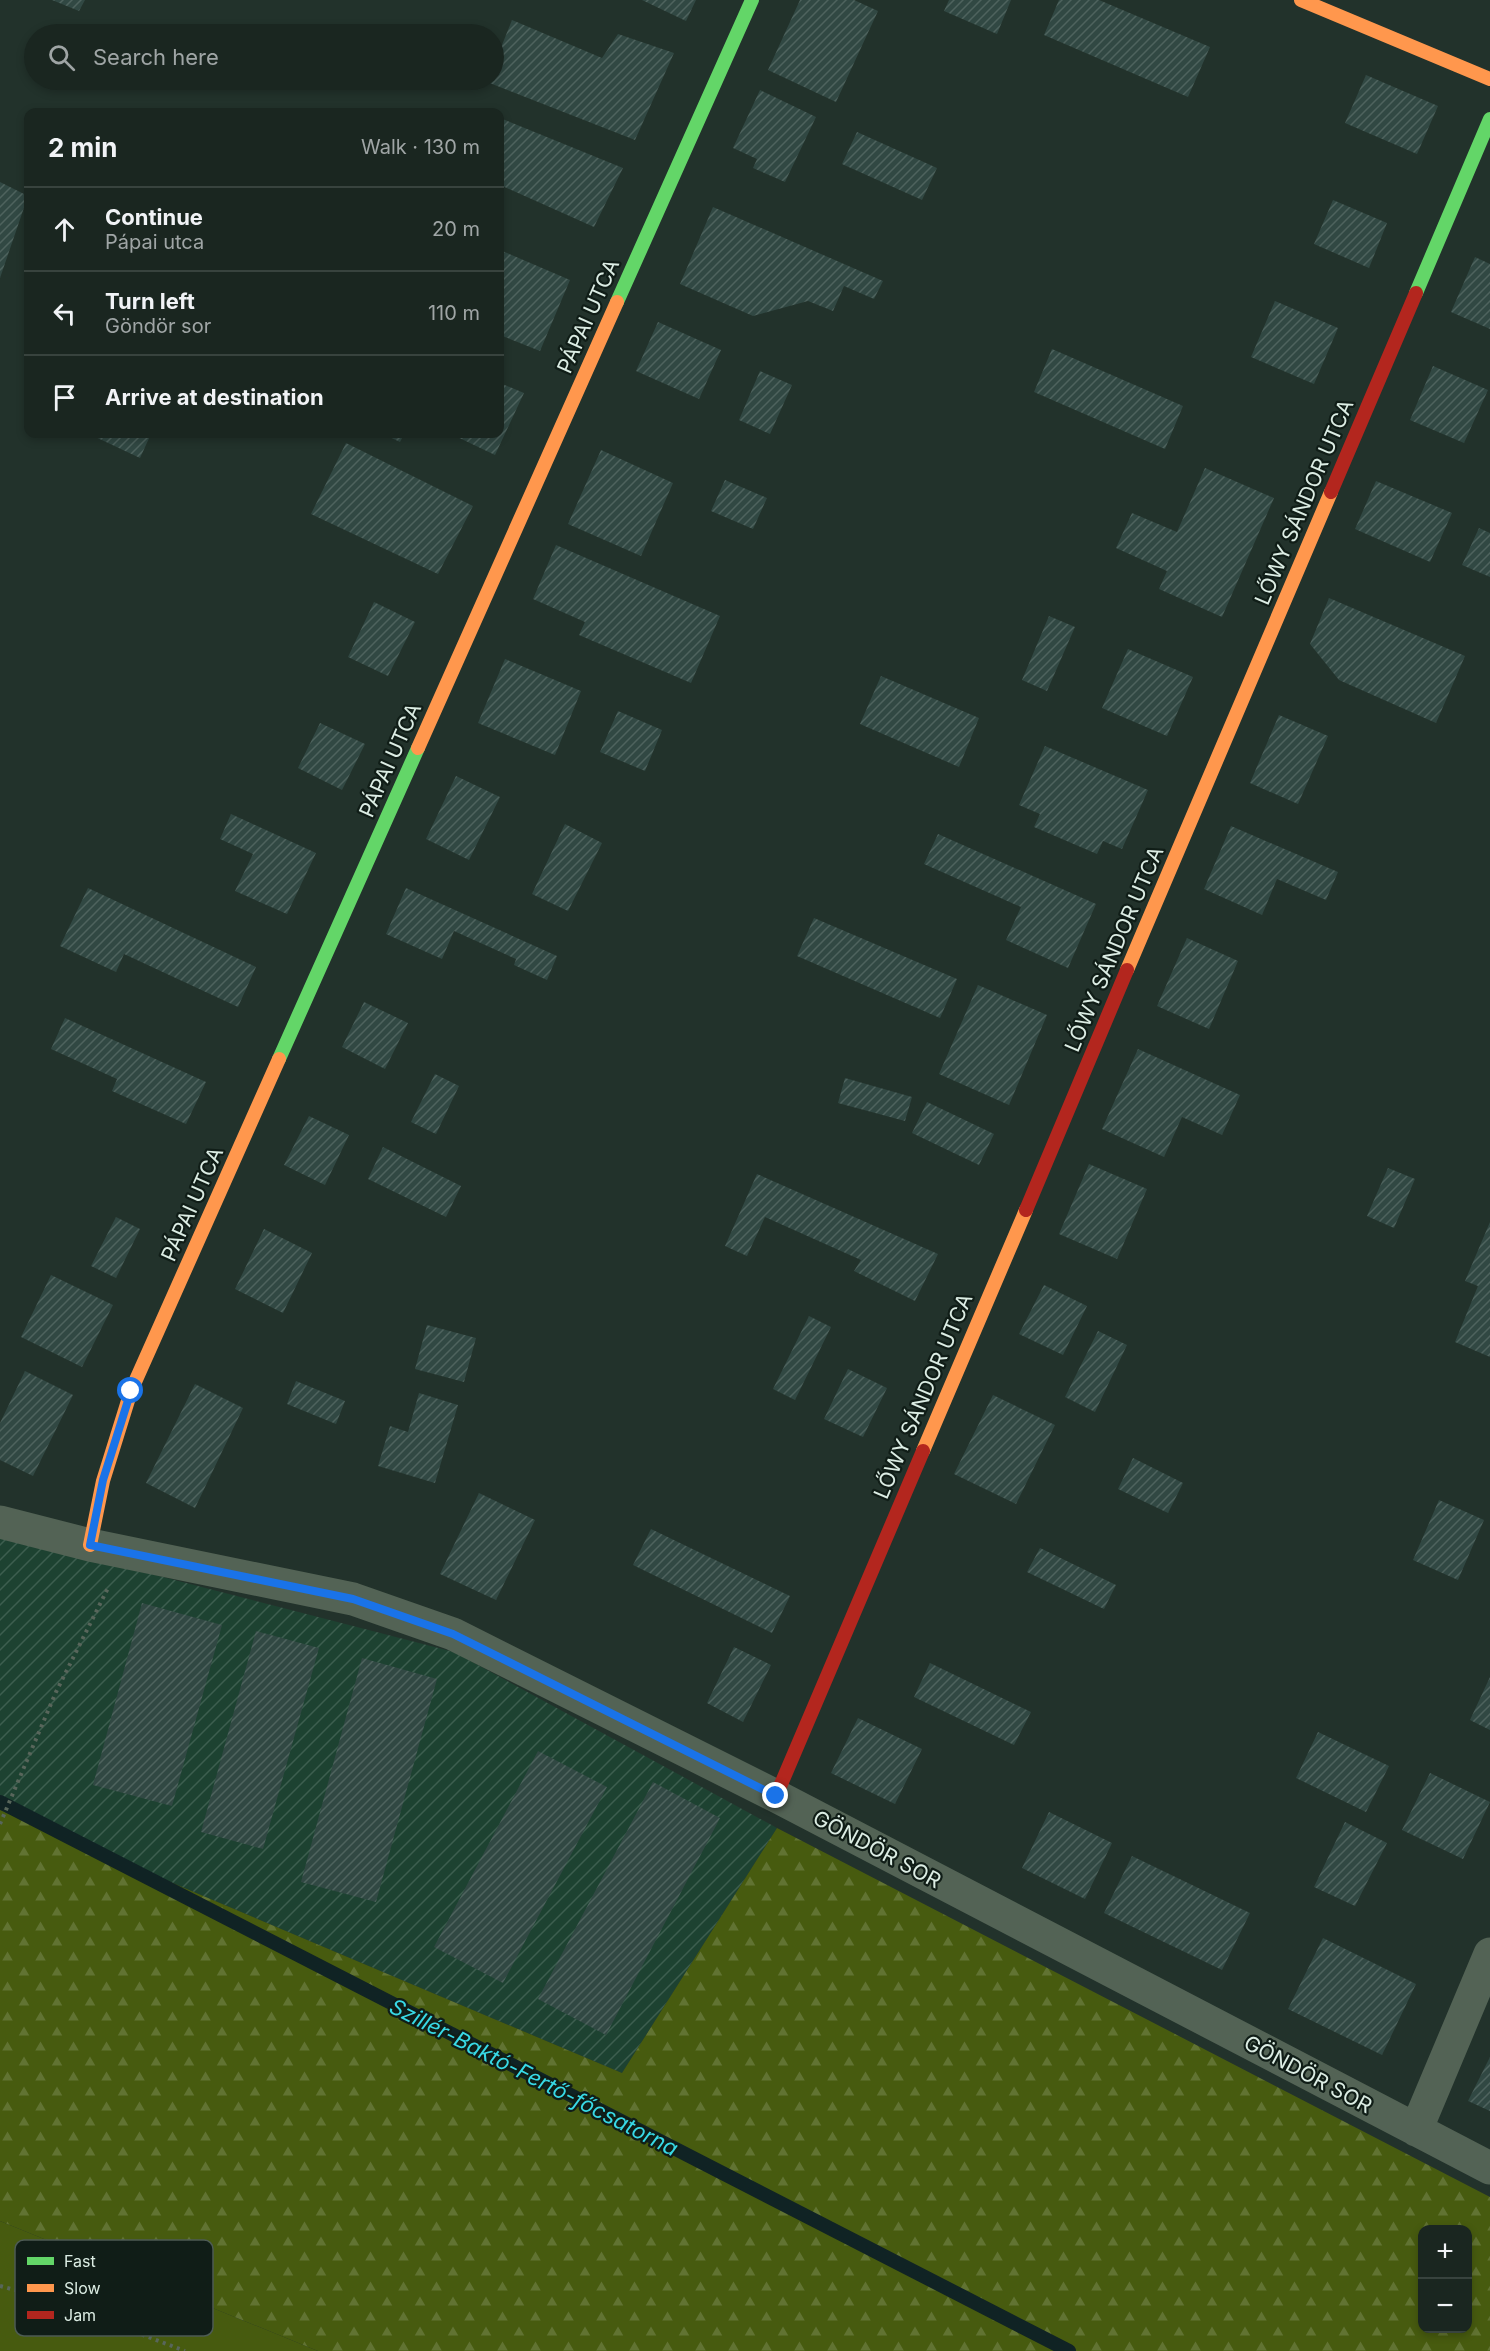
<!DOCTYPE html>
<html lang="en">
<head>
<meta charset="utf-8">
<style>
  body { margin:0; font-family:Inter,sans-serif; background:#27322d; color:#f1f3f6 }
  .controls { position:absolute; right:18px; bottom:18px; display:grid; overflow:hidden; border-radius:12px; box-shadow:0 3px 9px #0003 }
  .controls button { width:54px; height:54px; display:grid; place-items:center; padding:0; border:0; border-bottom:2px solid #38433e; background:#1a2620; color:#f1f3f6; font:30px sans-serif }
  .stop { position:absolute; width:18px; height:18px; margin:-14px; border:4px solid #1a73e8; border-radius:50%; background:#fff }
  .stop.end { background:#1a73e8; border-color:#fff; box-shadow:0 2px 6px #0008 }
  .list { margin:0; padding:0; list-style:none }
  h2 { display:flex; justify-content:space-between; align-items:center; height:78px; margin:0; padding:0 24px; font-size:26px }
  h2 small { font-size:20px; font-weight:400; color:#9fa5a5 }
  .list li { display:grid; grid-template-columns:39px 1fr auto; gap:18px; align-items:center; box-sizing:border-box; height:84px; padding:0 24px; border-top:2px solid #38433e }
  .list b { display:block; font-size:22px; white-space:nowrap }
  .list p { margin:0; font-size:20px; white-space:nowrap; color:#9fa5a5 }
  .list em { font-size:20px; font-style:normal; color:#9fa5a5 }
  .icon { flex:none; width:33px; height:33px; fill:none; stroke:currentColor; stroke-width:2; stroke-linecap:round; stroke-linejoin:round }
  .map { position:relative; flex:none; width:1490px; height:2351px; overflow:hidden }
  .search { position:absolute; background:#1a2620; box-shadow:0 3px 9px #0003; left:24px; top:24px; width:480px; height:66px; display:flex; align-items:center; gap:15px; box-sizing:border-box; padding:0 21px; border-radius:33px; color:#9fa5a5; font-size:22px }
  .panel { position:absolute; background:#1a2620; box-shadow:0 3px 9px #0003; left:24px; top:108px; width:480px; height:330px; border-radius:12px }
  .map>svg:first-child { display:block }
  .industrial { fill:url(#industrial-furrows) }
  .grass { fill:#475b0f }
  .forest { fill:url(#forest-firs); fill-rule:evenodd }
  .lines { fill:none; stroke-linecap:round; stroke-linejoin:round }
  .stream { stroke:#102324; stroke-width:14 }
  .building { fill:url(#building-hatch) }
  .path { stroke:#58665b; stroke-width:4; stroke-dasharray:3 4.5; stroke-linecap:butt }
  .street { stroke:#536355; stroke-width:33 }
  .fast { stroke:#63d668; stroke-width:14 }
  .slow { stroke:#ff974d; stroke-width:14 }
  .jam { stroke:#b3261e; stroke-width:14 }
  .route { stroke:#1a73e8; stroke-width:8 }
  .labels { text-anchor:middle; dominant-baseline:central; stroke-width:4.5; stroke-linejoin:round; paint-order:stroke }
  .street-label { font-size:21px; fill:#dcede4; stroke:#101d17 }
  .water-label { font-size:22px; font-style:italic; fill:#38d9e6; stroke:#101d17 }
  .key { fill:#101d17; stroke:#4d5b54; stroke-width:1.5 }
  .key-label { font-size:16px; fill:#dcede4 }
</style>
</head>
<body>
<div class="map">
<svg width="1490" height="2351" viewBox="0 0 1490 2351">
  <defs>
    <pattern id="industrial-furrows" width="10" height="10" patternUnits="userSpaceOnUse" patternTransform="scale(1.5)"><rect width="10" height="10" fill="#1d4231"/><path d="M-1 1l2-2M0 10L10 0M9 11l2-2" fill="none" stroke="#3d5e4f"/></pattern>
    <pattern id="forest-firs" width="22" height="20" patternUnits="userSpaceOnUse" patternTransform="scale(1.5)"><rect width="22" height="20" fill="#475b0f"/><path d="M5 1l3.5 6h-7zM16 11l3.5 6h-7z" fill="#617332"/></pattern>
    <pattern id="building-hatch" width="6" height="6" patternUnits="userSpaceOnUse" patternTransform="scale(1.5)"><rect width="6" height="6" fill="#314843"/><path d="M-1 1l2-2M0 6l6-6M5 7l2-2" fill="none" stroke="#4e635e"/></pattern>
  </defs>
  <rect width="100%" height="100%" fill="#22322b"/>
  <path class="industrial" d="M0,1535L454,1652L777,1828L622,2073L0,1810Z"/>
  <path class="grass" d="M0,2221L318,2351H0Z"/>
  <path class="forest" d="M0,1810L622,2073L777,1828L1490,2197V2351H318L0,2221ZM1422,2230H1468V2328H1422Z"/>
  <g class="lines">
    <path class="stream" d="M0,1802L1069,2351"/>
  </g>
  <path class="building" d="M52,0H85L79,11Z
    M642,0H696L686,21Z
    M800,0H854L878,11L836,102L768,70Z
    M949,0H1011L997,34L944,11Z
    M1059,0H1099L1210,47L1188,97L1044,35Z
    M512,20L602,58L618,34L674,53L635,140L487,82L494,80V65Z
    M1366,75L1438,106L1417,154L1345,123Z
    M760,90L816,117L785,182L753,168L757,159L733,148Z
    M500,118L623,168L594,227L500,185Z
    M857,132L937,168L922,200L842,164Z
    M0,182L28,196L0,278Z
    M1333,200L1387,223L1369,268L1314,244Z
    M713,207L883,281L874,299L844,286L833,311L808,301L753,316L680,284Z
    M500,250L570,280L540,351L500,335Z
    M1475,257L1490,264V329L1451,312Z
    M1275,301L1338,328L1314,384L1251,357Z
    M658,322L721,350L699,399L636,371Z
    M1052,349L1183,406L1165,449L1034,392Z
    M1433,366L1488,390L1464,443L1410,420Z
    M760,371L792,385L770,434L739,420Z
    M500,383L524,393L495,455L451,434H500Z
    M89,434H151L140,458Z
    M383,434H404L400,442Z
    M346,443L473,506L438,574L311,514Z
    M601,450L673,483L641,556L568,524Z
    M1205,468L1274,498L1222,617L1159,589L1167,571L1116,548L1132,513L1177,532Z
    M725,480L767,498L753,529L711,511Z
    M1376,481L1452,513L1430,562L1355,529Z
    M1479,528L1490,533V577L1462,565Z
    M556,545L720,616L691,683L579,635L585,622L533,599Z
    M1329,598L1465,656L1436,723L1339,680L1310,644Z
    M374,602L415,622L388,676L348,657Z
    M1049,616L1075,627L1047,691L1022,680Z
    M1128,649L1193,677L1167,736L1102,708Z
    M505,659L581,691L555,755L478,723Z
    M881,676L979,718L959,767L860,724Z
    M618,711L662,730L645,771L600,752Z
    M1279,715L1328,736L1298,804L1250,783Z
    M320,723L365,744L342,790L298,768Z
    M1045,746L1148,790L1122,849L1103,841L1097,854L1034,827L1040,814L1019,805Z
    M456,776L500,797L469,860L426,839Z
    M231,814L316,853L287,914L235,891L253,854L220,839Z
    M565,824L602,843L568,911L532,894Z
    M1231,826L1338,872L1326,900L1277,879L1262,915L1204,889Z
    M938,834L1096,904L1068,968L1006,940L1021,907L924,864Z
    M88,888L256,967L238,1007L124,954L116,972L60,946Z
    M406,888L557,956L547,980L514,965L516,959L454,931L442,959L386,934Z
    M814,918L957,979L940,1018L797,956Z
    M1187,938L1238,961L1209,1029L1157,1006Z
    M978,985L1047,1015L1009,1105L939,1074Z
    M364,1002L408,1023L385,1069L342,1047Z
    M65,1018L206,1082L186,1124L112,1091L117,1079L51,1049Z
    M1138,1049L1240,1095L1222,1135L1182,1117L1164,1157L1102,1129Z
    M435,1074L459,1086L436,1134L411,1122Z
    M845,1078L912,1097L905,1121L838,1103Z
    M927,1102L994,1134L979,1165L912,1133Z
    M309,1116L349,1135L325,1185L284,1165Z
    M383,1147L461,1186L446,1217L368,1179Z
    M1089,1164L1147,1189L1117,1259L1059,1234Z
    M1388,1168L1415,1179L1394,1228L1367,1216Z
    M757,1174L938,1254L915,1301L854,1271L861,1260L765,1217L747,1256L725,1246Z
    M116,1217L140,1229L116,1278L91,1266Z
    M1490,1222V1357L1455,1342L1478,1286L1465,1281Z
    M264,1229L312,1253L283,1313L235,1289Z
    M51,1275L113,1305L82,1367L21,1337Z
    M1044,1285L1087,1306L1063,1355L1019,1334Z
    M809,1316L831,1327L795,1400L773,1389Z
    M427,1325L476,1338L464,1382L415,1369Z
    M1098,1331L1127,1345L1095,1412L1065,1397Z
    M848,1369L887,1388L863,1437L824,1419Z
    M25,1371L73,1395L33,1476L0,1460V1423Z
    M296,1381L345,1401L336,1424L287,1404Z
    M195,1384L243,1408L195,1508L146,1483Z
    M419,1393L458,1405L435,1483L378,1466L390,1426L408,1432Z
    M993,1395L1055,1425L1016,1504L954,1474Z
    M1133,1458L1183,1483L1168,1513L1118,1489Z
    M479,1493L535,1520L496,1600L440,1574Z
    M1439,1500L1484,1520L1458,1580L1413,1560Z
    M651,1529L790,1596L772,1633L633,1565Z
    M1040,1548L1116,1585L1104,1609L1027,1572Z
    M142,1603L222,1625L172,1806L93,1785Z
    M256,1631L319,1648L263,1849L201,1832Z
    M734,1647L771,1665L743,1722L707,1703Z
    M362,1658L437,1679L376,1902L301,1882Z
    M930,1663L1031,1712L1014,1745L914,1697Z
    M1490,1677V1730L1470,1720Z
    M858,1718L922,1749L895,1804L831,1773Z
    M1318,1732L1389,1766L1366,1812L1296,1778Z
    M538,1751L607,1787L503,1983L434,1947Z
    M1430,1773L1490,1802L1463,1859L1402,1830Z
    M653,1782L720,1818L606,2035L538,1999Z
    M1049,1812L1112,1843L1085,1899L1022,1868Z
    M1345,1822L1387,1843L1355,1906L1314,1887Z
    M1132,1856L1250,1913L1222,1970L1104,1913Z
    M1323,1938L1416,1984L1382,2055L1288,2009Z
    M1490,2057V2111L1468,2101Z"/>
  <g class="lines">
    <path class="path" d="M0,1824L56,1692L108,1588
      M0,2286L49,2299L185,2351"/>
    <path class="street" d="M0,1522L90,1545L353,1599L453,1634L776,1796L1490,2168
      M1416,2130L1490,1954"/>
    <path class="fast" d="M1416,293L1490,119
      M617,302L752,0
      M279,1059L418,748"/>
    <path class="slow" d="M1301,0L1490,79
      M418,748L617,302
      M1127,970L1331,492
      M923,1451L1026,1210
      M90,1545L103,1481L131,1391L279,1059"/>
    <path class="jam" d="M1331,492L1416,293
      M1026,1210L1127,970
      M776,1796L923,1451"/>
  </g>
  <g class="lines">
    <path class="route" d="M131,1391L103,1480L90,1545L353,1599L453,1634L776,1796"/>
  </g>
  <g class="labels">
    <g class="street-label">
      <text transform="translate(588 316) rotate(-66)">PÁPAI UTCA</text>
      <text transform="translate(1304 502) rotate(-67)">LŐWY SÁNDOR UTCA</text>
      <text transform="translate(390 760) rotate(-66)">PÁPAI UTCA</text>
      <text transform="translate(1114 949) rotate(-67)">LŐWY SÁNDOR UTCA</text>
      <text transform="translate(192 1204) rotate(-66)">PÁPAI UTCA</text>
      <text transform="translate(923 1396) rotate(-67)">LŐWY SÁNDOR UTCA</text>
      <text transform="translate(877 1849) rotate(28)">GÖNDÖR SOR</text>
      <text transform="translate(1308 2074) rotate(28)">GÖNDÖR SOR</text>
    </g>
    <g class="water-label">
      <text transform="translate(534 2077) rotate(27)">Szillér-Baktó-Fertő-főcsatorna</text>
    </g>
  </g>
  <rect x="15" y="2240" width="198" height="96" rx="9" class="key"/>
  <rect x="27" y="2257" width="27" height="8" fill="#63d668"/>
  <rect x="27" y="2284" width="27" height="8" fill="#ff974d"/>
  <rect x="27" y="2311" width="27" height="8" fill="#b3261e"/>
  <g class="key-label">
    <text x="64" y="2267">Fast</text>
    <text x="64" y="2294">Slow</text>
    <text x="64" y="2321">Jam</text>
  </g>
</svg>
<div class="controls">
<button>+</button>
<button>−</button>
</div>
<div class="stop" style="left:131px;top:1391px"></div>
<div class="stop end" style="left:776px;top:1796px"></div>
<div class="search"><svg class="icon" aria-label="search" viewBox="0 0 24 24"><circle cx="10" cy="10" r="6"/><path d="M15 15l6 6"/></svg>Search here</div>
<section class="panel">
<h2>2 min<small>Walk · 130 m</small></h2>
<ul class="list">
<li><svg class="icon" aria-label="ahead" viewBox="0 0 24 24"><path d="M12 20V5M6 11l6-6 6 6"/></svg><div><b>Continue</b><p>Pápai utca</p></div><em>20 m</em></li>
<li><svg class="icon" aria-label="left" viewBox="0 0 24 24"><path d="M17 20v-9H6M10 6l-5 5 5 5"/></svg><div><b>Turn left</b><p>Göndör sor</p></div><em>110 m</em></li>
<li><svg class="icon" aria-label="arrive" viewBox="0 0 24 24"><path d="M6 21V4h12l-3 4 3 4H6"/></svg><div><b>Arrive at destination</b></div></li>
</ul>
</section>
</div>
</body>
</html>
